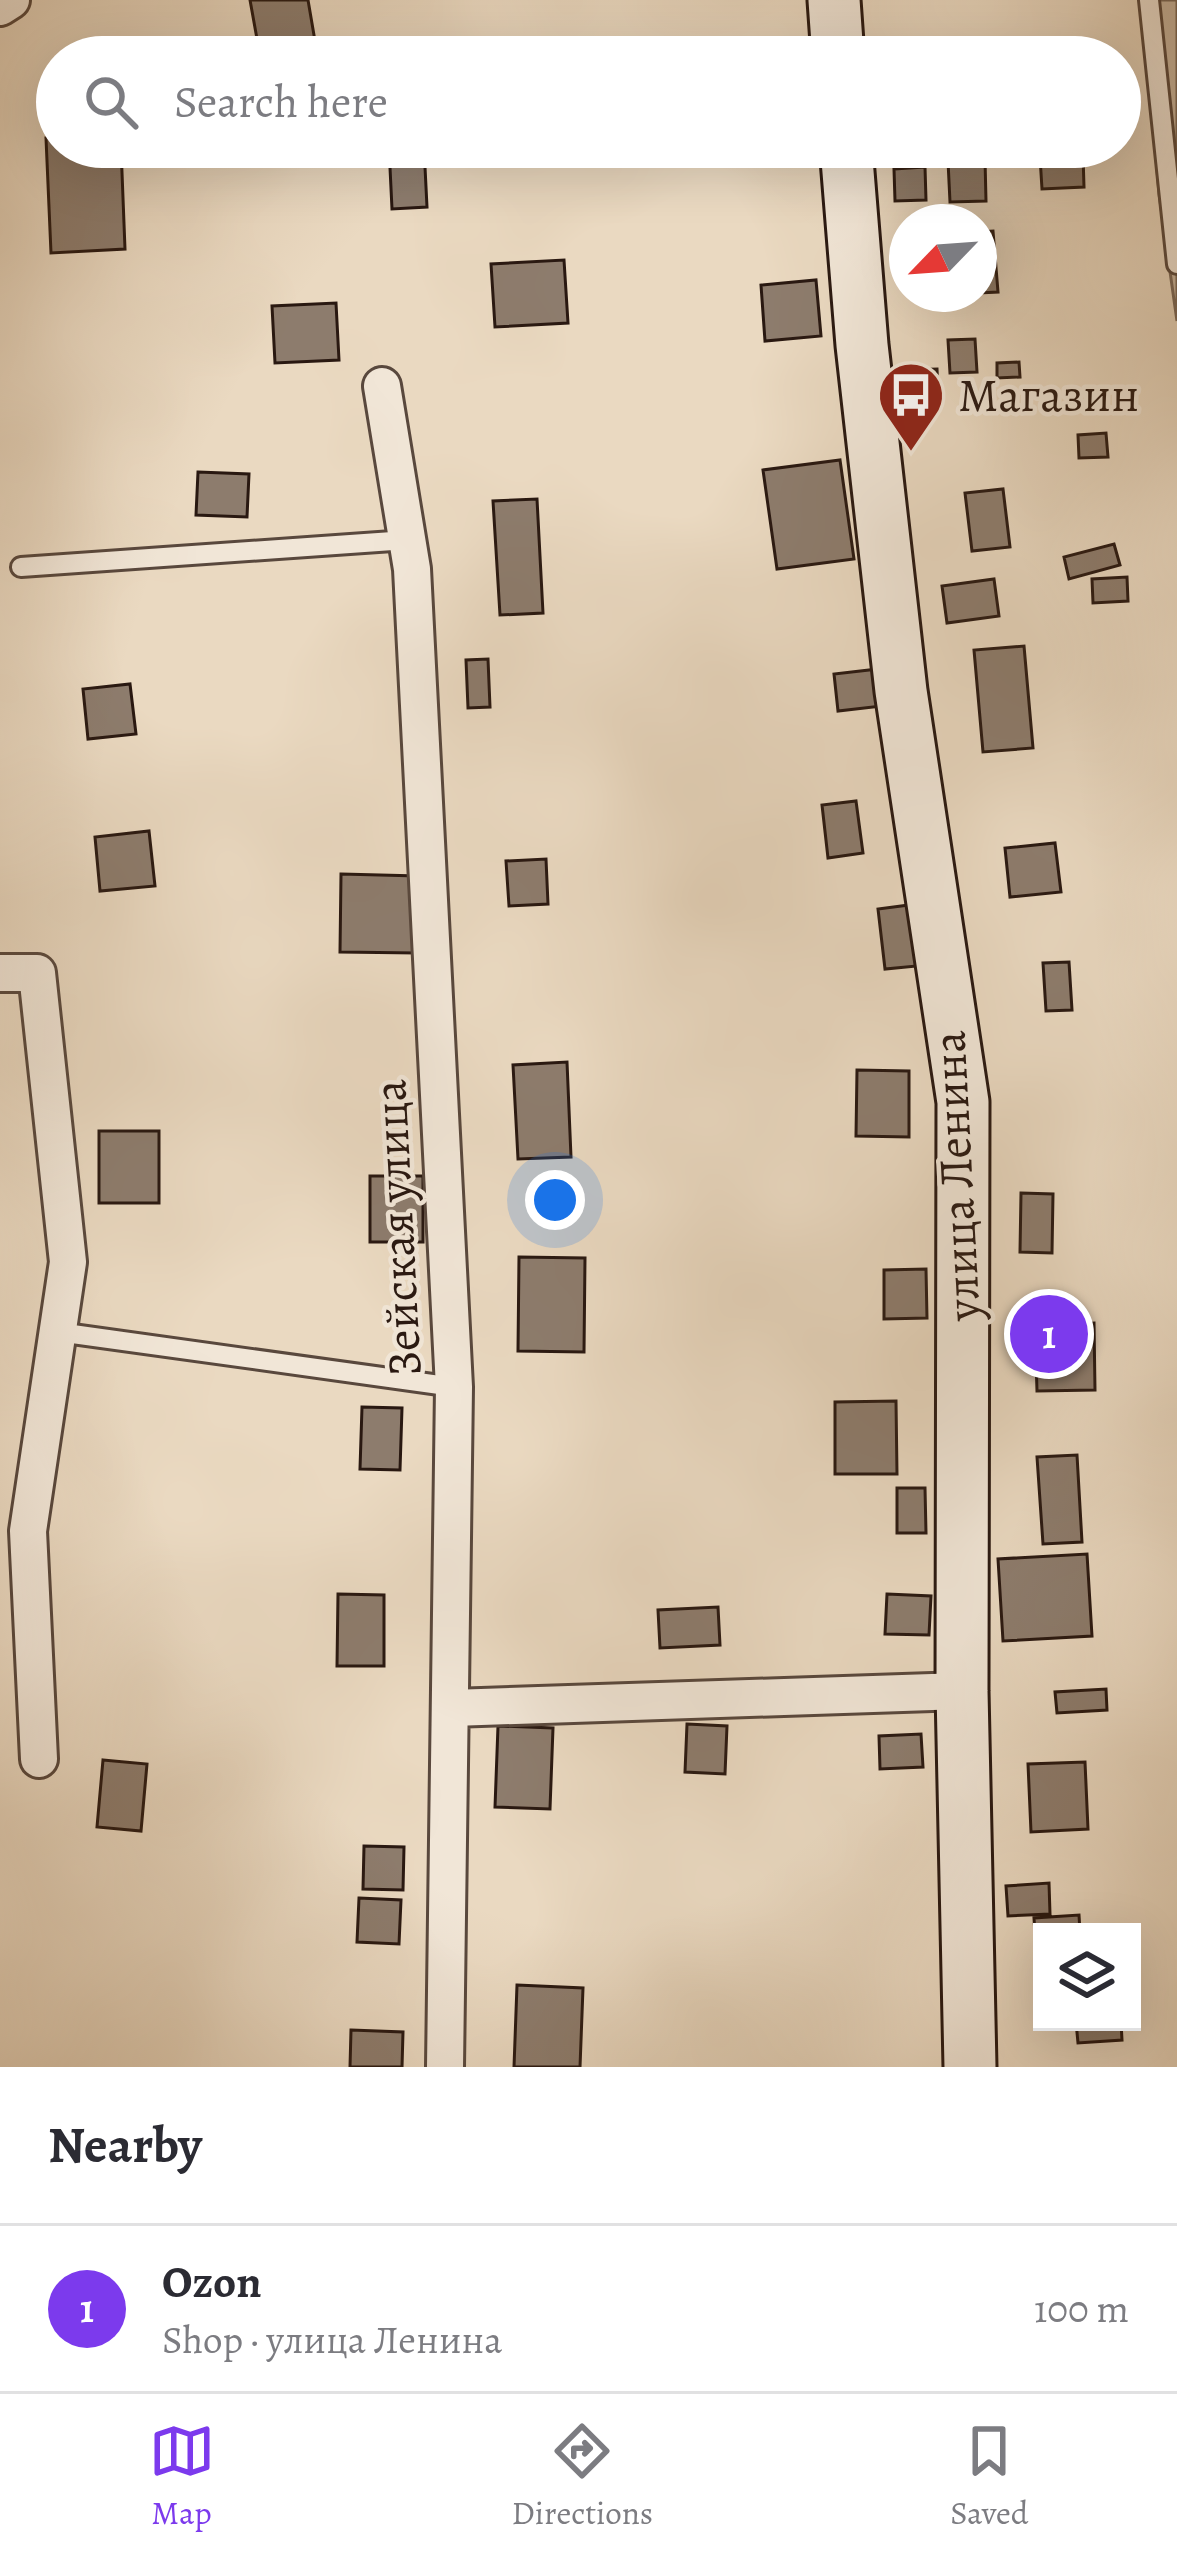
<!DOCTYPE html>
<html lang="en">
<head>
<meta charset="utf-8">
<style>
  body { margin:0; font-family:Alegreya,serif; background:#f2f2f3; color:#2b2b33 }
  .controls { position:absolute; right:36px; bottom:36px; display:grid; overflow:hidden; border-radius:0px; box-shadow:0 12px 48px #0002 }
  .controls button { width:108px; height:108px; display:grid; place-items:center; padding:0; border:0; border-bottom:3px solid #e1e1e2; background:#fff; color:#2b2b33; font:60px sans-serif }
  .compass { position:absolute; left:889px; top:204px; width:108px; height:108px; border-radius:50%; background:#fff; box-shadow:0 12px 48px #0002; rotate:245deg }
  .you { position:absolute; left:555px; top:1200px; width:42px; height:42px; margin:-30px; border:9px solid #fff; border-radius:50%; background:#1a73e8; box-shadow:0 0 0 18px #1a73e833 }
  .badge { display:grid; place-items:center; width:78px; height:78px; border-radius:50%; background:#7c3aed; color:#fff; font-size:39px; font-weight:700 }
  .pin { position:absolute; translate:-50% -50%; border:6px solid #fff; box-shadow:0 3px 12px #0006 }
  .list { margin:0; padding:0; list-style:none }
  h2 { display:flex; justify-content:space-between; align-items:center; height:156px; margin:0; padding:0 48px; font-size:51px }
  h2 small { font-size:39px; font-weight:400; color:#7c7c81 }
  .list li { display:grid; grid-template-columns:78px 1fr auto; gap:36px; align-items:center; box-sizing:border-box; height:168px; padding:0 48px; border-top:3px solid #e1e1e2 }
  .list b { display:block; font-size:45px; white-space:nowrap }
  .list p { margin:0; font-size:39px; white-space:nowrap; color:#7c7c81 }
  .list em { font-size:39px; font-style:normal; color:#7c7c81 }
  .icon { flex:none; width:66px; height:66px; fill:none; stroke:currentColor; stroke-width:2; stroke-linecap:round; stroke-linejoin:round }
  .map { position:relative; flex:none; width:1177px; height:2067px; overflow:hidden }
  .search { position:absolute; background:#fff; box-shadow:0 12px 48px #0002; left:36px; right:36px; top:36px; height:132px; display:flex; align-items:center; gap:30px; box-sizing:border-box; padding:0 42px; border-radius:66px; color:#7c7c81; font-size:45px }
  .sheet { height:324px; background:#fff }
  nav { display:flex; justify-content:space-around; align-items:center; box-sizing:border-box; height:168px; border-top:3px solid #e1e1e2; background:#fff; font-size:33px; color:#7c7c81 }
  nav a { display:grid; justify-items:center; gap:6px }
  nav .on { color:#7c3aed }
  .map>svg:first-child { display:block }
  .green { fill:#c9b8a3; stroke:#79685a; stroke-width:3 }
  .building { fill:#8d7c6d; stroke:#291811; stroke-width:3 }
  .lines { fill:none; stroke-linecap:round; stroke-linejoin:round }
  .lane-casing { stroke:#59483d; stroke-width:24 }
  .street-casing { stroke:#59483d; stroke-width:42 }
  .secondary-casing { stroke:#291811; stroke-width:57 }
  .lane { stroke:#f1e6d7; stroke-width:18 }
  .street { stroke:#f1e6d7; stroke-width:36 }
  .secondary { stroke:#f1e6d7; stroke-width:51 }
  .labels { text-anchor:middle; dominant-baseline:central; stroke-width:9; stroke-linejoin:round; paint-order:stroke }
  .poi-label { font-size:48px; fill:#291811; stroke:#f1e6d7; text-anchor:start }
  .street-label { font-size:48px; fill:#291811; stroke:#f1e6d7 }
</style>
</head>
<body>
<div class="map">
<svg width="1177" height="2067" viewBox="0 0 1177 2067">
  <rect width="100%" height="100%" fill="#ead9c1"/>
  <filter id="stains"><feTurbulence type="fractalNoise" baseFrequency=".00167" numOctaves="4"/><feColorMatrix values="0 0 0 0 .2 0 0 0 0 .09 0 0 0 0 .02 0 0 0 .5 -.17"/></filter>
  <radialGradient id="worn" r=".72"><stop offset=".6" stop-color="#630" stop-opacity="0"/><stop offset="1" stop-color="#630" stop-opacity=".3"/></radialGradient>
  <path class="green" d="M1143,0H1177V321L1159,194Z"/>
  <path class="building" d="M250,0H308L315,41L259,50Z
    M777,38L778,57H737L736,41Z
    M46,138H57V147H121L125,249L51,253Z
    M389,147H424L427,207L392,209Z
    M1083,155L1084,187L1042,189L1040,157Z
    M985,159L986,201L950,202L948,161Z
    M925,167L926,200L895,201L894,169Z
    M993,231L998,292L979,293V232Z
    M564,260L568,323L495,327L491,264Z
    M816,280L821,336L765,341L761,285Z
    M336,303L339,360L275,363L272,306Z
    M975,339L977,372L950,373L948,340Z
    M1019,362L1020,377L997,378V363Z
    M937,369L938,392L905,394L904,370Z
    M1106,433L1108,457L1079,458L1078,435Z
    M840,460L854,559L777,569L763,470Z
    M198,472L249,474L247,517L196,515Z
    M1003,489L1010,547L972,551L965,493Z
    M537,499L543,613L500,615L493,501Z
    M1114,544L1120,565L1069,579L1064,557Z
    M1127,577L1128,601L1093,603L1092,579Z
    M994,579L999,616L947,623L942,586Z
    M1024,646L1033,748L983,752L974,650Z
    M488,659L490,707L468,708L466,660Z
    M878,669L882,706L838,711L834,674Z
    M130,684L136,734L88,739L83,689Z
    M856,801L863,853L828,858L822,805Z
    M149,831L155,886L100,891L95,837Z
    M1055,843L1061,892L1010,897L1005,848Z
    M546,859L548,904L509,906L506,861Z
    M341,874L418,876L416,953L340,952Z
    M909,905L917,966L885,969L878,909Z
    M1069,962L1072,1010L1046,1011L1043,963Z
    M567,1062L571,1157L518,1159L513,1065Z
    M857,1070L909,1071V1137L856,1136Z
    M99,1131H159V1203H99Z
    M370,1176H423V1242H370Z
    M1021,1193L1053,1194L1052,1253L1020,1252Z
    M519,1257L585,1258L584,1352L518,1351Z
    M926,1269L927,1318L884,1319V1270Z
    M1094,1323L1095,1390L1037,1391L1035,1325Z
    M896,1401L897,1474H835V1402Z
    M362,1407L402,1408L400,1470L360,1469Z
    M1077,1455L1082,1542L1043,1544L1037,1457Z
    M897,1488H925L926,1533H897Z
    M1087,1554L1092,1636L1003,1641L998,1559Z
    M338,1594L384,1595V1666H337Z
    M887,1594L931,1596L929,1635L885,1634Z
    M718,1607L720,1645L660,1648L658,1610Z
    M1106,1689L1107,1710L1057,1713L1055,1692Z
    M687,1724L727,1726L725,1774L685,1772Z
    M498,1726L553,1728L550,1809L495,1807Z
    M921,1734L923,1767L880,1769L879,1736Z
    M103,1760L147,1764L141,1831L97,1827Z
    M1085,1762L1088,1829L1031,1832L1028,1764Z
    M364,1846L404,1847L403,1890L363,1889Z
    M1049,1883L1050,1914L1008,1916L1006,1886Z
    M359,1898L401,1900L399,1944L357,1942Z
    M1079,1915L1080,1932H1042V1966L1037,1967L1034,1918Z
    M517,1985L583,1988L580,2067H514Z
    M1076,2022H1121L1122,2040L1078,2043Z
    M351,2030L403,2032L402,2067H350Z"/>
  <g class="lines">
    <g class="lane-casing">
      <path id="lane" d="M1149,0L1177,264
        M21,567L407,540
        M58,1332L454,1387"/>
    </g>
    <g class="street-casing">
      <path id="street" d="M0,7L11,0
        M382,386L412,569L454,1387L445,2067
        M0,973H37L68,1262L28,1531L39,1759
        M452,1708L962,1691"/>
    </g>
    <g class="secondary-casing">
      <path id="secondary" d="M834,0L838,57
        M846,147L862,345L901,691L963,1102L962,1691L970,2067"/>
    </g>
    <use href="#lane" class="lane"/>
    <use href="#street" class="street"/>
    <use href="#secondary" class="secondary"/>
  </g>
  <defs>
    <g id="bus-pin" transform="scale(3.45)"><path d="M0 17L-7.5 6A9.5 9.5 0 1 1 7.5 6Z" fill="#8f2418" stroke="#f1e6d7"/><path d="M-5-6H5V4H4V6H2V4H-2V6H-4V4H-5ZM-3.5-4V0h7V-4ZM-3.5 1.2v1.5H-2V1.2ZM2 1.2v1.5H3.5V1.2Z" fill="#fff"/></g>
  </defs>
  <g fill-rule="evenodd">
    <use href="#bus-pin" x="911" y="395"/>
  </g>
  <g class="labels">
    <g class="poi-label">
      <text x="958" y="395">Магазин</text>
    </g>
    <g class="street-label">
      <text transform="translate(956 1176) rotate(-93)">улица Ленина</text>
      <text transform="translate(397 1228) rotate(-93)">Зейская улица</text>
    </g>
  </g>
  <rect width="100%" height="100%" filter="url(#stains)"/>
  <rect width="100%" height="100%" fill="url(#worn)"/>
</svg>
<div class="controls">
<button><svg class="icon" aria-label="layers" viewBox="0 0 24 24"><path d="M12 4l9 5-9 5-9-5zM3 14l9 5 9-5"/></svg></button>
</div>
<svg class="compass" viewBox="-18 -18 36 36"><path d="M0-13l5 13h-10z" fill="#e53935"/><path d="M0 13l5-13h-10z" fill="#7c7c81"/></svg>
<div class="you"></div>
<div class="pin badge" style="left:1049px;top:1334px">1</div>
<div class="search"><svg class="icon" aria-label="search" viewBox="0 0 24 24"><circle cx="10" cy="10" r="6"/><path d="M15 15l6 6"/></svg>Search here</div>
</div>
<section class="sheet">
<h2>Nearby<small></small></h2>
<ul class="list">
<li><span class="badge">1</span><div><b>Ozon</b><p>Shop · улица Ленина</p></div><em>100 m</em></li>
</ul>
</section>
<nav>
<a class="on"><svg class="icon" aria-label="map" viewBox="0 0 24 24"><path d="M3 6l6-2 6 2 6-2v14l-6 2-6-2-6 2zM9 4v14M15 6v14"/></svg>Map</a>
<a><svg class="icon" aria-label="directions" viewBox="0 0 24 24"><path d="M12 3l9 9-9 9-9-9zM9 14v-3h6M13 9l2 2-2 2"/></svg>Directions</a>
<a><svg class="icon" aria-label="saved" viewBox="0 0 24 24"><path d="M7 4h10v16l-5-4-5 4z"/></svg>Saved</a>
</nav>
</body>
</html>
